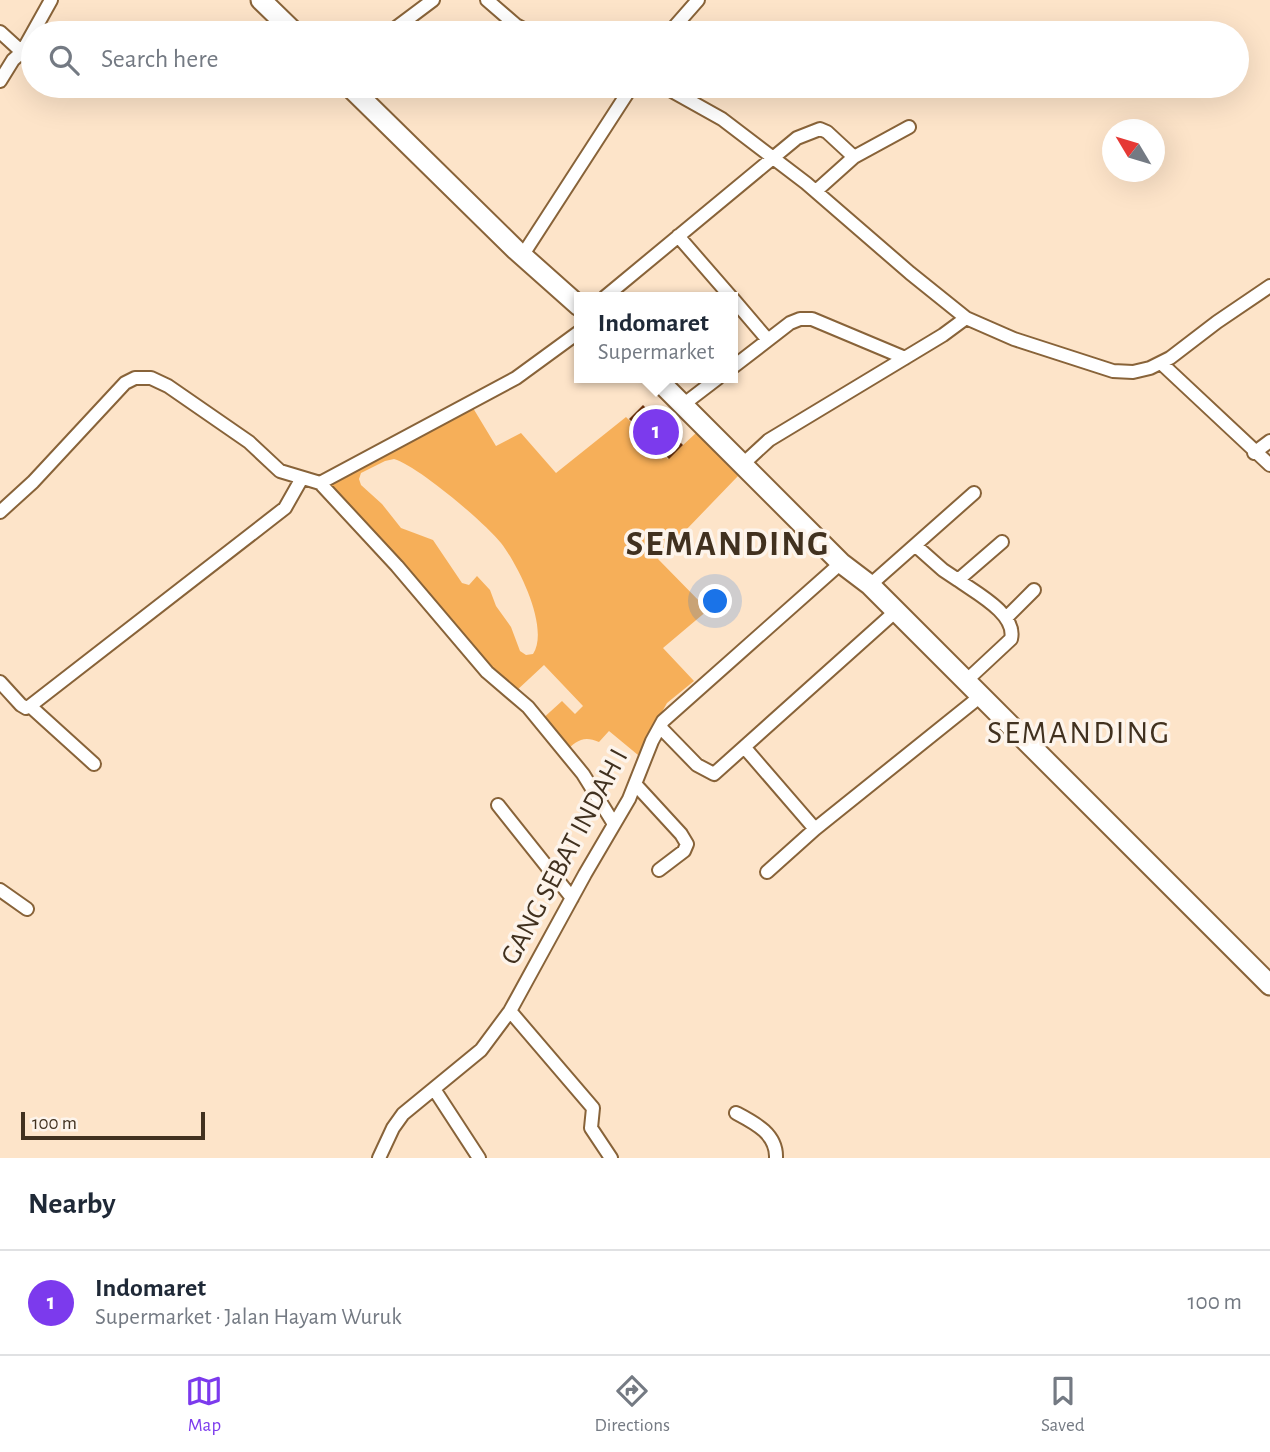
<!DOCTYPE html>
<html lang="en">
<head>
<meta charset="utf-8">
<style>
  body { margin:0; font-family:"Alegreya Sans",sans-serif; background:#f2f2f3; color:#1f2937 }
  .compass { position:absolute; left:1102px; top:119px; width:63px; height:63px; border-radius:50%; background:#fff; box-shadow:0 7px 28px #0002; rotate:308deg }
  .scale { position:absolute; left:21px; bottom:18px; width:184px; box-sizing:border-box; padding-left:7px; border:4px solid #41311f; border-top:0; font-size:19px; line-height:24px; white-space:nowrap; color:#41311f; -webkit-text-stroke:5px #fdf4eb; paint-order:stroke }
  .you { position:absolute; left:716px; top:602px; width:24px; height:24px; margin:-18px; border:5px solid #fff; border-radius:50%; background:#1a73e8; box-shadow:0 0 0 10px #1a73e833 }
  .badge { display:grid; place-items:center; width:46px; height:46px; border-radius:50%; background:#7c3aed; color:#fff; font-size:23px; font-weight:700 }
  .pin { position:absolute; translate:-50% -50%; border:4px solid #fff; box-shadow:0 2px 7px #0006 }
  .popup { position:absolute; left:574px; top:292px; width:164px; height:91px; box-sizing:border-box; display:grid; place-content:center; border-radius:0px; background:#fff; filter:drop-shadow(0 2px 5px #0005); font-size:23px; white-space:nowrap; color:#747a83 }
  .popup b { font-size:26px; color:#1f2937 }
  .popup::after { content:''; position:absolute; left:50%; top:100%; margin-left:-14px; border:14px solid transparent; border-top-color:#fff }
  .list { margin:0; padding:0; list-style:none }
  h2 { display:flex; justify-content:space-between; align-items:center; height:91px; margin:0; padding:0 28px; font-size:30px }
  h2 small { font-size:23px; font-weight:400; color:#747a83 }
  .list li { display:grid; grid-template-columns:46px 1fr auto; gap:21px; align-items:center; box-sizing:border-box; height:105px; padding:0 28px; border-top:2px solid #e0e1e3 }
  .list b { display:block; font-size:26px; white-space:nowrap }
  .list p { margin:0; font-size:23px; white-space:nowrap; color:#747a83 }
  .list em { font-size:23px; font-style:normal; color:#747a83 }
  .icon { flex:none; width:38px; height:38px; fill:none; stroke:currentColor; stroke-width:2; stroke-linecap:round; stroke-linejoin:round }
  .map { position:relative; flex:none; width:1270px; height:1158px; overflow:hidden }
  .search { position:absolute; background:#fff; box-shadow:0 7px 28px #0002; left:21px; right:21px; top:21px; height:77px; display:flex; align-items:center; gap:18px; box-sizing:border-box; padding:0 24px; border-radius:38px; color:#747a83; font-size:26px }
  .sheet { height:196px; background:#fff }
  nav { display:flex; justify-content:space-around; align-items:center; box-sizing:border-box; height:98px; border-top:2px solid #e0e1e3; background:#fff; font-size:19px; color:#747a83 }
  nav a { display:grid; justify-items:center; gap:4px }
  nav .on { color:#7c3aed }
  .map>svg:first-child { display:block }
  .green { fill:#f6af59; fill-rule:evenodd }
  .building { fill:#73350c }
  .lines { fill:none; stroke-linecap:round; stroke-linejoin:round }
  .minor-casing { stroke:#886339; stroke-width:16 }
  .secondary-casing { stroke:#886339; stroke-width:23 }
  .minor { stroke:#fff; stroke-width:12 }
  .secondary { stroke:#fff; stroke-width:19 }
  .labels { text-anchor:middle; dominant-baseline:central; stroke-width:7; stroke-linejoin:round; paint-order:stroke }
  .street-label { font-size:28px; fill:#41311f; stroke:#fdf4eb }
  .quarter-label { font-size:32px; letter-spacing:2px; fill:#41311f; stroke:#fdf4eb }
  .district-label { font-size:35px; font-weight:bold; letter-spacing:2px; fill:#41311f; stroke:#fdf4eb }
</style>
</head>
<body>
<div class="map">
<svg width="1270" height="1158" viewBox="0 0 1270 1158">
  <rect width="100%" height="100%" fill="#fde4c9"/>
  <path class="green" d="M473,408L496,446L521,433L556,473L626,417L668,459L696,433L738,476L658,559L708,610L663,648L694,681L667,703L638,755L609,731L599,742C583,735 576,741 564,753L540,721L562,701L575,714L583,706L544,665L515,692L487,670L327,486ZM394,459C418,466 484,522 501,543C518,565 550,628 533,654L526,655L520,651L511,627L496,606L490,590L477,576L469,585L462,583L433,540L401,528L382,504L361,485L359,479L361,473L385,461Z"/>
  <path class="building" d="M643,405L683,445L669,459L629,419Z"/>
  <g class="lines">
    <g class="minor-casing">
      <path id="minor" d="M487,0L516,25L531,33
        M0,32L22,52
        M389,33L433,0
        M669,33L698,0
        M0,81L13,60L22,52L51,0
        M663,86L722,119L806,183L910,273L966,318L1014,339L1113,371L1133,372L1150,368L1170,358L1217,322L1270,286
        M816,191L854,157L909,127
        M678,236L731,297
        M522,256L632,86
        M605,297L797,138L820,129L827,132L854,157
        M733,299L768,340
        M1161,363L1270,465
        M733,367L790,323L800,319H812L905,358
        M684,404L718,378
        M1254,453L1270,441
        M743,464L769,440L943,335L966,318
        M320,483L516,378L579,332
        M0,512L33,482L125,383L135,378H151L168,386L249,442L280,471L320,483L397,566L487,672L528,707L583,774L614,824
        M916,546L943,570L958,580L1002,542
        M958,580C976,593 1017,614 1011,639L967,680
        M870,585L974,493
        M1006,618L1034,590
        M0,682L21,705L26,708L30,706L285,508L302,478
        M30,706L94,764
        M660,727L697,765L714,774L896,611
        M745,748L815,829
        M636,785L681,834L687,844L684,851L659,870
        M498,805L572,898
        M767,872L815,829L982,695
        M0,890L27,909
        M510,1011L593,1108L591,1128L611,1158
        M434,1089L479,1158
        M736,1113C755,1123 777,1134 776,1158
        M379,1158L393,1128L403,1114L481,1050L510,1011L585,874L629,799L652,741L663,721L841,563"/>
    </g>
    <g class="secondary-casing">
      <path id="secondary" d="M261,0L295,33
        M349,86L516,250L579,306
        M656,378L841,563L870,585L1270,985"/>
    </g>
    <use href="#minor" class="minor"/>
    <use href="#secondary" class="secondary"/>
  </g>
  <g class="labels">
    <g class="street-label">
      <text transform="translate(565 857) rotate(-62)">GANG SEBAT INDAH I</text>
    </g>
    <g class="quarter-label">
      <text x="1079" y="733">SEMANDING</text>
    </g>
    <g class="district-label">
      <text x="728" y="544">SEMANDING</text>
    </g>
  </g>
</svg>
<svg class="compass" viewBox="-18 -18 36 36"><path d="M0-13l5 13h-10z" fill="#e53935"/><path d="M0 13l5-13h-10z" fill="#747a83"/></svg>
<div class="scale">100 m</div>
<div class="you"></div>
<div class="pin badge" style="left:656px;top:432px">1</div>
<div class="popup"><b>Indomaret</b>Supermarket</div>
<div class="search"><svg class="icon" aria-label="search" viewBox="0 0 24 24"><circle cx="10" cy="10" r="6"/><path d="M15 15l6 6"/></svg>Search here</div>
</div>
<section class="sheet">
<h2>Nearby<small></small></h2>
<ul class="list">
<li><span class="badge">1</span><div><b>Indomaret</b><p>Supermarket · Jalan Hayam Wuruk</p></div><em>100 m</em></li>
</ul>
</section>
<nav>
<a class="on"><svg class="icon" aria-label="map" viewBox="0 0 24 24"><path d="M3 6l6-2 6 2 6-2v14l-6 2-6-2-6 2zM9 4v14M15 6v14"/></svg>Map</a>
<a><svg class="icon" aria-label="directions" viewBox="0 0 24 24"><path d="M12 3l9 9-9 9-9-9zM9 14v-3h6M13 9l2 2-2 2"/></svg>Directions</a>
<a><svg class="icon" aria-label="saved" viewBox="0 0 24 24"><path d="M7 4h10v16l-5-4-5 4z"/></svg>Saved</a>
</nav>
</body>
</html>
